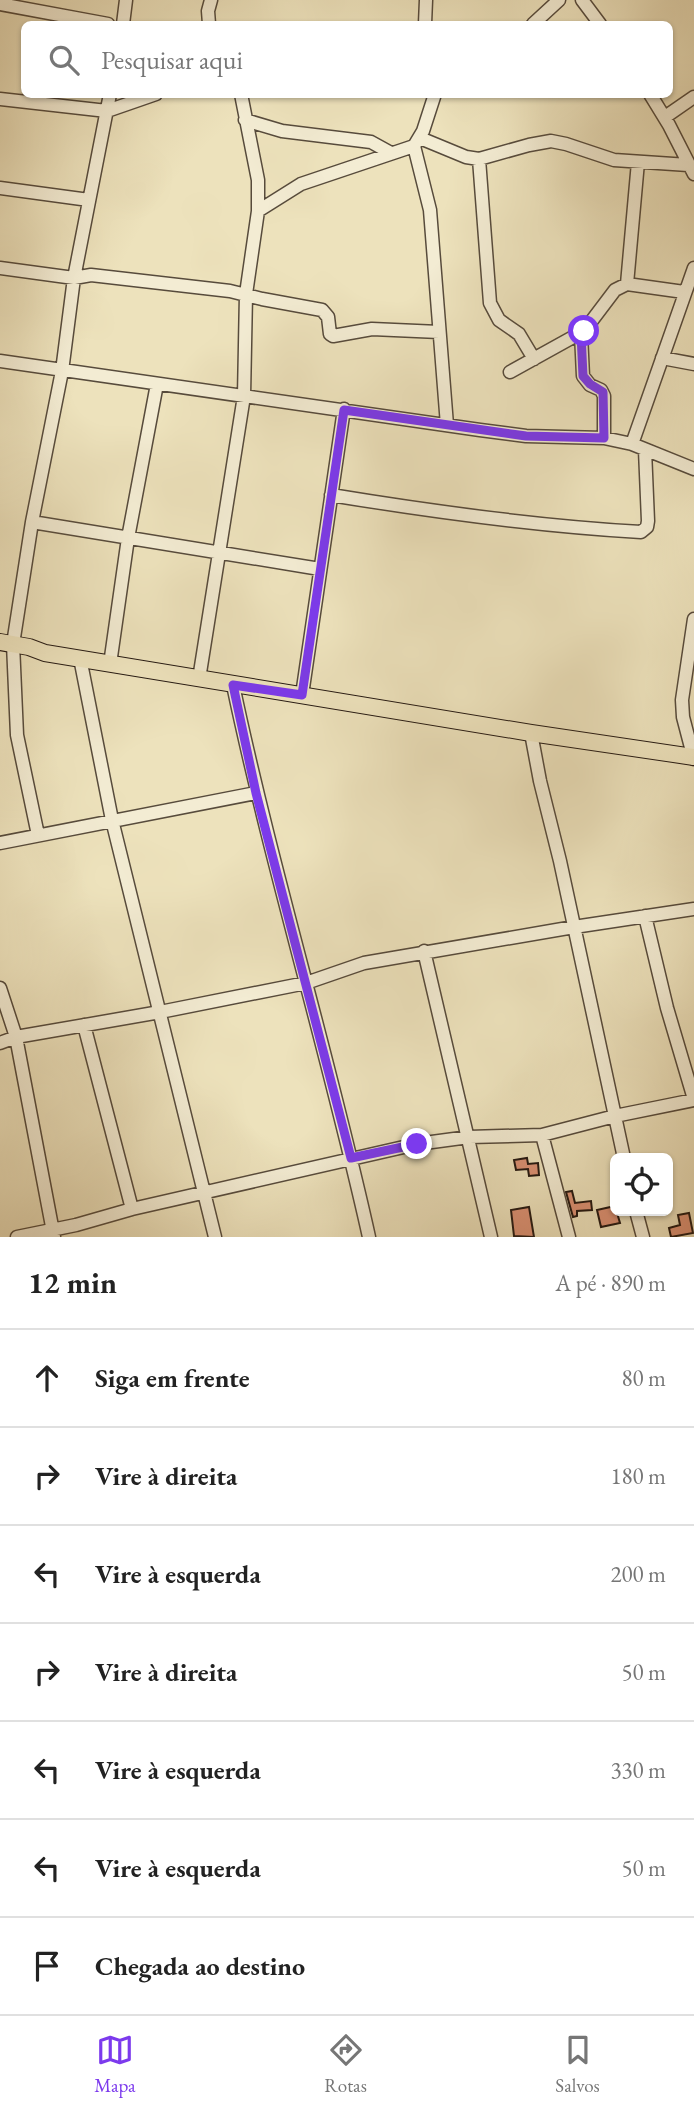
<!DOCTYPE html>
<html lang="pt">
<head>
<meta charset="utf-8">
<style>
  body { margin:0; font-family:"EB Garamond",serif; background:#f2f2f2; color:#222 }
  .controls { position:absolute; right:21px; bottom:21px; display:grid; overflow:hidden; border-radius:10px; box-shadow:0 2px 5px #0004 }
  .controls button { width:63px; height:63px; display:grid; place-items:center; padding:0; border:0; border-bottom:2px solid #e0e0e0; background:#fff; color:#222; font:35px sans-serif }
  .stop { position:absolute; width:21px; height:21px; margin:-16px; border:5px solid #7c3aed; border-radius:50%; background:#fff }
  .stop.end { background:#7c3aed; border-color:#fff; box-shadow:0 2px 7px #0008 }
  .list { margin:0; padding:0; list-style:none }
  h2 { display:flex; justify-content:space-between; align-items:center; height:91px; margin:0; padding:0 28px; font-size:30px }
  h2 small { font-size:23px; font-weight:400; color:#767676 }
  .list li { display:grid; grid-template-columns:46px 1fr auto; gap:21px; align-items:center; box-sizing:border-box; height:98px; padding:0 28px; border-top:2px solid #e0e0e0 }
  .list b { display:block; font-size:26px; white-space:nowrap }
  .list em { font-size:23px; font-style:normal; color:#767676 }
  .icon { flex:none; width:38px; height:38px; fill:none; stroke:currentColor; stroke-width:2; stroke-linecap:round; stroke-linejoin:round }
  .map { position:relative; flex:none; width:694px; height:1237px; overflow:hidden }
  .search { position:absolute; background:#fff; box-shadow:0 2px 5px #0004; left:21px; right:21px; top:21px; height:77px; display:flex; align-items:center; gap:18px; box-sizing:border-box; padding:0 24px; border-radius:10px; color:#767676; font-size:26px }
  .sheet { height:777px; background:#fff }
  nav { display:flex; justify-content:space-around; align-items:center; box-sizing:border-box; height:98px; border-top:2px solid #e0e0e0; background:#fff; font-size:19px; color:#767676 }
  nav a { display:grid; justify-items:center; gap:4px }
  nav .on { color:#7c3aed }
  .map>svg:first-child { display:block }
  .building { fill:#db9174; stroke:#251912; stroke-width:2 }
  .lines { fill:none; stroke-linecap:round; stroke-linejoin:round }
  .minor-casing { stroke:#574b3c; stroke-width:15 }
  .major-casing { stroke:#251912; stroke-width:18 }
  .minor { stroke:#f3ecd3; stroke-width:12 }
  .major { stroke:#ede2bc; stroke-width:16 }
  .route { stroke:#7c3aed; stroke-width:9 }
</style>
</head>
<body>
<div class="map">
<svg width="694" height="1237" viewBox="0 0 694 1237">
  <rect width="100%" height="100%" fill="#ede2bc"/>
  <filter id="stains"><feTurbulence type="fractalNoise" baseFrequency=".00286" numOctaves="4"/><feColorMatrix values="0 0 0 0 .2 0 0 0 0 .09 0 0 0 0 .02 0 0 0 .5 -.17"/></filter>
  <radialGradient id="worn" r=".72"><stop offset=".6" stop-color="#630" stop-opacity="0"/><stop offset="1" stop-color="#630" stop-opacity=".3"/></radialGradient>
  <path class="building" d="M527,1158L528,1164L538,1163L539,1175L529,1176L528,1169L516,1170L514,1160Z
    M572,1191L575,1203L591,1201L592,1210L577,1211V1216L573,1217L566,1192Z
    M615,1206L620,1223L601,1227L597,1210Z
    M529,1207L534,1237L514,1236L511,1210Z
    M689,1213L693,1233L671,1237L669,1228L680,1225L678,1215Z"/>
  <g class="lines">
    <g class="minor-casing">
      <path id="minor" d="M582,0L600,24
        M0,4L108,24
        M123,24L126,0
        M209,24L208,11L211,0
        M425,24L426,0
        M533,24L559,0
        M650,94L669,125L694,174
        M0,99L107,111L156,94
        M665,117L694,97
        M245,120L282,131L371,142L391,153
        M420,138L466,157L479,159L529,145L551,141L566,144L614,160L688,165
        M414,146L430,210L447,425
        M479,159L490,303L499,320L519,334L534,359
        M0,188L89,200
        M258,211L301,184L414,146L423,131L435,94
        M0,268L74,278L91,275L230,291L262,299L322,310L328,317L330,334L333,336L372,329L439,332
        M627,284L638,162
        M581,334L583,376L590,385L601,390L604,396V438
        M662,358L694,364
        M0,361L480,430L526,436L604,438L632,444L694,469
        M510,372L584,331L615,290L627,284L684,292
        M632,444L694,268
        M331,495C434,512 537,526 641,532L647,527L648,521L645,450
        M32,522L320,569
        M694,619L682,700L683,717L694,759
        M80,658L112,820L215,1237
        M110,664L128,538L157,384
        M199,679L244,396L246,294L258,211V180L241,94
        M233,685C272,870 328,1052 369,1237
        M302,695L344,409
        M531,733L540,781L560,861L624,1158
        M38,835L17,735L13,644L32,522L62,371L74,278L110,94
        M0,843L256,793
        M645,916L667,1008L694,1099
        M424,951L491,1237
        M0,988L16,1037L54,1237
        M84,1025L132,1209
        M0,1043L16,1037L160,1012L306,983L364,963L574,927L694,909
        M542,1135L569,1237
        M636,1211L643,1237
        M17,1237L76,1225L132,1209L417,1144L469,1137L542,1135L615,1116L694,1100"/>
    </g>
    <g class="major-casing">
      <path id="major" d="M0,642L29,647L45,653L531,733L694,757"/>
    </g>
    <use href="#minor" class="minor"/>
    <use href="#major" class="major"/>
  </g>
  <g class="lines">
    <path class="route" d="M417,1144L351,1158L256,793L233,685L302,695L344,410L526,436L604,438L603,392L590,384L583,376L581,334L584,331"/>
  </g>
  <rect width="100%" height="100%" filter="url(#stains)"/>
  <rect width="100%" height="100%" fill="url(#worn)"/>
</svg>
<div class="controls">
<button><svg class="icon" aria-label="locate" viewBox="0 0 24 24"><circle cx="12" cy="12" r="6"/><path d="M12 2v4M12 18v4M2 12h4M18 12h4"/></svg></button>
</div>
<div class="stop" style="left:584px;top:331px"></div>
<div class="stop end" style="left:417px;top:1144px"></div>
<div class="search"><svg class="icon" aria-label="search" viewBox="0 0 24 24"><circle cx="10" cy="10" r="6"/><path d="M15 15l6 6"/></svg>Pesquisar aqui</div>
</div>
<section class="sheet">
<h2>12 min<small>A pé · 890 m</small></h2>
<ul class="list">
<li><svg class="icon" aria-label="ahead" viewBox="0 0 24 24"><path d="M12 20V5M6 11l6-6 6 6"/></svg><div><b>Siga em frente</b></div><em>80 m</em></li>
<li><svg class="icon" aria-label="right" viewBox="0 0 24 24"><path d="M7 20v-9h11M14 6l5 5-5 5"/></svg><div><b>Vire à direita</b></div><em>180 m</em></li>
<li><svg class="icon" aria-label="left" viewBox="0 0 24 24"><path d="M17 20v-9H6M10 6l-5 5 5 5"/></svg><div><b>Vire à esquerda</b></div><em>200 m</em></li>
<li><svg class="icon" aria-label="right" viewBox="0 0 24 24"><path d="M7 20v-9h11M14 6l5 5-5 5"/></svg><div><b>Vire à direita</b></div><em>50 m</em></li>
<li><svg class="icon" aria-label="left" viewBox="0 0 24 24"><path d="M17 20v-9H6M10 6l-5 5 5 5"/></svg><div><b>Vire à esquerda</b></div><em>330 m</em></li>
<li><svg class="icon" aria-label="left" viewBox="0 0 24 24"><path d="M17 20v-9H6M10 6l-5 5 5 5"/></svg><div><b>Vire à esquerda</b></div><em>50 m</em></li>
<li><svg class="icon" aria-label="arrive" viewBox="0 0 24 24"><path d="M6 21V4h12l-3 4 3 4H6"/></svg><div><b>Chegada ao destino</b></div></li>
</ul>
</section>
<nav>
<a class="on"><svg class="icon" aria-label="map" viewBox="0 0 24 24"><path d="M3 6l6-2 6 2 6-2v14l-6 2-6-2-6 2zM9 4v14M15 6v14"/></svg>Mapa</a>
<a><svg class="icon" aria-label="directions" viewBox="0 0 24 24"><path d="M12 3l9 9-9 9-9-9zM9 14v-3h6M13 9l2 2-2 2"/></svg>Rotas</a>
<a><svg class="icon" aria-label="saved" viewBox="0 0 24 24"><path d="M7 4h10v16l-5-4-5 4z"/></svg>Salvos</a>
</nav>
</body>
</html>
